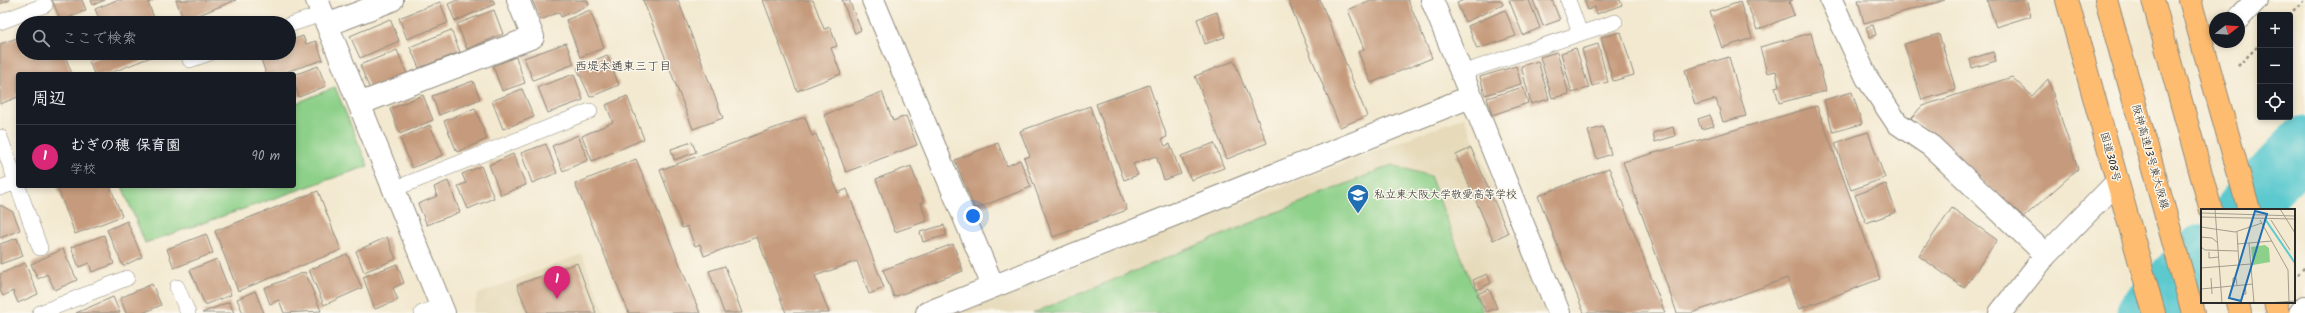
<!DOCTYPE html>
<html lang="ja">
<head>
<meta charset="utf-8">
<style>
  body { margin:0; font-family:Kalam,"Klee One",sans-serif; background:#20242c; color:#f1f3f6 }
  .controls { position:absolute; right:12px; top:12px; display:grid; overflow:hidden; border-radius:4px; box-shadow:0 2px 6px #0003 }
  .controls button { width:36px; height:36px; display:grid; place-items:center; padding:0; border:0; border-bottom:1px solid #363941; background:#171b24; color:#f1f3f6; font:20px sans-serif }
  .compass { position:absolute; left:2209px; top:12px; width:36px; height:36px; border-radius:50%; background:#171b24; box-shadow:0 2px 6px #0003; rotate:73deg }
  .you { position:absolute; left:973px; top:216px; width:14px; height:14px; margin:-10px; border:3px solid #fff; border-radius:50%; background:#1a73e8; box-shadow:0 0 0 6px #1a73e833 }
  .badge { display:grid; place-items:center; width:26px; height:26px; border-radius:50%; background:#db2777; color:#fff; font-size:13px; font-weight:700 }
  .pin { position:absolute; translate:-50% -33px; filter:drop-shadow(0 1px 2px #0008) }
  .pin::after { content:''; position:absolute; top:21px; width:14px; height:12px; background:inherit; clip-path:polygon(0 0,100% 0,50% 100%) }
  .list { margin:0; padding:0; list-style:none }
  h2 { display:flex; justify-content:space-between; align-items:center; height:52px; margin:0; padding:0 16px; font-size:17px }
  h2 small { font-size:13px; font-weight:400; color:#9ea1a6 }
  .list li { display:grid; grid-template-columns:26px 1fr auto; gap:12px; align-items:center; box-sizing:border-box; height:64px; padding:0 16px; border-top:1px solid #363941 }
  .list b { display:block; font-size:15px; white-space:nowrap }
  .list p { margin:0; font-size:13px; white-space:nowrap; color:#9ea1a6 }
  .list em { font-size:13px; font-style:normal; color:#9ea1a6 }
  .icon { flex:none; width:22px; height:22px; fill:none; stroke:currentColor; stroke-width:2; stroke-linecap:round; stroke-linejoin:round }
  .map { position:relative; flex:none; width:2305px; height:313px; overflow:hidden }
  .search { position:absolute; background:#171b24; box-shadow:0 2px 6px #0003; left:16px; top:16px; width:280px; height:44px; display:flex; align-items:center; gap:10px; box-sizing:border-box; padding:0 14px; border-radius:22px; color:#9ea1a6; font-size:15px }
  .panel { position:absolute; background:#171b24; box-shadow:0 2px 6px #0003; left:16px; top:72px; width:280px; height:116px; border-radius:4px }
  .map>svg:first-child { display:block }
  .built { fill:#e6daba }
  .green { fill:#8dd089; stroke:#5c7e5a }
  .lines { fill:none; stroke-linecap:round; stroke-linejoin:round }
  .river { stroke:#5bc9cf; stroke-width:57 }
  .building { fill:#c69b7d }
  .lane-casing { stroke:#8f8a7e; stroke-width:16 }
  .street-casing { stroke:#8f8a7e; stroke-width:24 }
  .highway-casing { stroke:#8f8a7e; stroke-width:24 }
  .path { stroke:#8f8a7e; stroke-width:2.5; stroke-dasharray:3 3; stroke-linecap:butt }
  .lane { stroke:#fff; stroke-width:15 }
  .street { stroke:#fff; stroke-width:22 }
  .highway { stroke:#febc70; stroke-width:22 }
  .labels { text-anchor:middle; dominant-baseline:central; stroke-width:3; stroke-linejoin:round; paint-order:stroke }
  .street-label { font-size:11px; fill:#2b2b2b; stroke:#fbf7ec }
  .poi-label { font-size:11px; fill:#2b2b2b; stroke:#fbf7ec; text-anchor:start }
  .neighbourhood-label { font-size:12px; fill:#2b2b2b; stroke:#fbf7ec }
  .inset-river { fill:none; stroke:#5bc9cf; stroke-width:2 }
  .inset-road { fill:none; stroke:#a39d8e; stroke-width:1 }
  .view { fill:#1f6fb2; fill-opacity:0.15; stroke:#1f6fb2; stroke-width:2 }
  .inset-edge { fill:none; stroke:#2b2b2b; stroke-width:2 }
</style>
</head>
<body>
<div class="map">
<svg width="2305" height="313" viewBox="0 0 2305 313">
  <rect width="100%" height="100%" fill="#fbf7ec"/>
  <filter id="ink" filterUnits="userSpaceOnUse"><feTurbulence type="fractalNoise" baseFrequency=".025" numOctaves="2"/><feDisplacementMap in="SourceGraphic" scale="8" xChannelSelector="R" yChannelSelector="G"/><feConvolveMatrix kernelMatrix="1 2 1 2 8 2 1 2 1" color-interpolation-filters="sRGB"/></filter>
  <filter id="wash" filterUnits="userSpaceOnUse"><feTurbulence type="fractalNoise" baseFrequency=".012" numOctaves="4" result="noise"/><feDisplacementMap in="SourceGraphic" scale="16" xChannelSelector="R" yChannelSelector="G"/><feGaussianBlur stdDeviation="0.9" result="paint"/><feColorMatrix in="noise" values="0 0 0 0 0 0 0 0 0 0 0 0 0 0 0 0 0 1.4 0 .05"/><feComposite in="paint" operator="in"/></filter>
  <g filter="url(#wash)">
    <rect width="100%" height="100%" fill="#f3e9d0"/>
    <path class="built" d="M1464,117L1546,313H956Z
      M582,254L605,313H472L478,294Z"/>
    <path class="green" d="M335,87L368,166L145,243L122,186H294V104Z
      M1392,165L1430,176L1483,313H1033Z"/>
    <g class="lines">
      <path class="river" d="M2243,210L2305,144
        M2145,313L2202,253"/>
    </g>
    <g id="blocks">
      <path class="building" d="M0,0H10L0,4Z
        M52,0H82L86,10L61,21Z
        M91,0H105L93,5Z
        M117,0H154L148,3L155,20L163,17L166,23H101L95,9Z
        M176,0H236L184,21Z
        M457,0H493L495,4L455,21L448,4Z
        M532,0H587L589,5L561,17L559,12L541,20Z
        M643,0H678L723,118L693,129Z
        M763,0H813L824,29L830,27L837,46L831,48L841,74L797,91Z
        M842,0H849L861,30L855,33Z
        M1288,0H1320L1367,116L1340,127Z
        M1371,0H1408L1432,58L1371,83L1358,52L1364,49L1348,10Z
        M1464,0H1501L1503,5L1465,22L1457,3Z
        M1509,0H1529L1540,28L1523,35Z
        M1533,0H1552L1560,20L1543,26Z
        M1584,0H1620L1622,5L1597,14L1595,7L1588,10Z
        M1746,0H1793L1789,2L1794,15L1757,30Z
        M1858,0H1945L1864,23Z
        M1987,0H2026L2031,16L1996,27Z
        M440,2L448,23L407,39L399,18Z
        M1740,2L1752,38L1722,48L1710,12Z
        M494,10L503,34L467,49L457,24Z
        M590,10L604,48L580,57L566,20Z
        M1505,10L1516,36L1477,49L1468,26Z
        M1217,12L1225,37L1205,44L1197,19Z
        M390,19L399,41L360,58L350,36Z
        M1873,25L1876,35L1870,37L1866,27Z
        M451,30L460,52L419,68L410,47Z
        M1621,32L1634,75L1613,81L1601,37Z
        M1811,33L1826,91L1779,103L1775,87L1779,86L1776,71L1767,73L1760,47Z
        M1939,34L1956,90L1922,100L1904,44Z
        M23,36V53H64L72,74H18V97L0,104V44Z
        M303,36L306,44L316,41L323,60L285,72L286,74H266L259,53H289V41Z
        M566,43L574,64L533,80L524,58Z
        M1598,44L1608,82L1592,86L1582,49Z
        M1576,48L1589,88L1572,93L1561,53Z
        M397,50L407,74L370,90L360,65Z
        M1557,52L1569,94L1552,98L1540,57Z
        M1993,52L1996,61L1972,68L1970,59Z
        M108,53H161L108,74H94L89,61Z
        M607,55L619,85L590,97L577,68Z
        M516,57L525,83L502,91L493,66Z
        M1729,57L1746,116L1723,122L1716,99L1695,105L1685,70Z
        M1234,61L1267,143L1227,159L1195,76Z
        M1538,61L1549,99L1531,104L1521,66Z
        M318,66L326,86L299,97L294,83V75Z
        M1516,66L1521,84L1485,95L1480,77Z
        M574,74L583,100L548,113L538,87Z
        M2012,77L2032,96L2048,79L2078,169L2024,217L1911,118L1922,106Z
        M473,81L480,99L439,115L432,96Z
        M1149,85L1167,137L1162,139L1165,146L1170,144L1181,174L1164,180L1156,156L1133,164L1138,175L1124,180L1096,104Z
        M1523,87L1528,103L1492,115L1487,98Z
        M522,89L534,117L503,129L492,101Z
        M882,92L893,121L906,116L917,145L846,172L824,115Z
        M1852,92L1862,124L1833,132L1824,100Z
        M423,95L433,120L400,134L390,109Z
        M627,96L644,139L592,161L582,136L613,122L606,105Z
        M1090,106L1127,210L1053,237L1024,158L1030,156L1020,131Z
        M1817,106L1880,279L1799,309L1787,278L1692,313H1677L1623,162Z
        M475,108L487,139L457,152L444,121Z
        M1710,115L1714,126L1701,129L1698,119Z
        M805,117L812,136L816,134L838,193L847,189L884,288L869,294L857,261L815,276L829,313H786L757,237L704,256L700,244L695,246L687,226L682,228L660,170Z
        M430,125L443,155L412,168L400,138Z
        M1603,127L1611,154L1597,159L1588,131Z
        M1673,127L1675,136L1655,142L1653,133Z
        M1868,132L1885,178L1851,190L1835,143Z
        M578,135L588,160L563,171L552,146Z
        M692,142L696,152L674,160L671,149Z
        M998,143L1007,166L1020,160L1031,187L975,209L955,160Z
        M1214,143L1224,168L1191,180L1181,156Z
        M546,144L557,173L532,183L521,153Z
        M1471,148L1508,233L1493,240L1456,155Z
        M513,154L526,185L501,195L489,165Z
        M636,159L700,313H629L575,184Z
        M481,166L494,198L468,209L458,186L466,183L462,174Z
        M911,166L924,202L921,203L927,221L895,232L876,179Z
        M1609,168L1665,313H1584L1538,196Z
        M448,181L460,212L427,225L418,204L437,196L434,187Z
        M1886,184L1896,212L1866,223L1855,195Z
        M57,186H110L122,216L75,234Z
        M318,191L341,250L238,291L215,231Z
        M0,205L13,212L20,230L0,238Z
        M1952,208L1997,240L1964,288L1919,256Z
        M127,221L142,257L123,266L107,230Z
        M944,225L947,235L923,242L920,232Z
        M206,234L213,253L174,268L167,249Z
        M104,235L114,264L92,272L89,263L79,267L71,247Z
        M387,237L396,259L364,272L356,251Z
        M17,238L23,256L0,264V244Z
        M953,244L963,271L894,297L883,270Z
        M63,249L77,280L55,290L47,274L38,279L31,264Z
        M347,254L362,288L324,305L309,270Z
        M217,259L231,295L205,305L190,270Z
        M25,263L38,294L18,303L13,291L3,296L0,290V274Z
        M577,263L596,313H528L517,285Z
        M397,264L404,283L393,288L398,300L375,309L363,277Z
        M725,266L742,313H724L709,271Z
        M305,272L321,311L284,313L279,300L270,304L264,288Z
        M1487,274L1491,283L1477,290L1473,280Z
        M152,284L161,305L143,313H126L120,298Z
        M1489,289L1497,308L1486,312L1477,294Z
        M255,291L264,313H243L237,299Z
        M113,297L120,313H76Z
        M229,302L234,313H202Z"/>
    </g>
  </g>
  <g filter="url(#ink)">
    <use href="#blocks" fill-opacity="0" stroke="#8f8a7e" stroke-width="1"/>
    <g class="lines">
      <g class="lane-casing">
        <path id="lane" d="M1568,0L1580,33
          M0,22L45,5
          M289,25L322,14
          M190,60L210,53
          M1461,73L1615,22
          M0,137L40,248
          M0,188L16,182
          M394,189L590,111
          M177,287L188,313
          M40,313L127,278
          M422,313L441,306"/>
      </g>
      <g class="street-casing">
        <path id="street" d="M317,0L444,313
          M873,0L993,286
          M1432,0L1559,313
          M1831,0L1867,78L1897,123L1931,146L2046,255
          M2239,18L2256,0
          M327,25L392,0
          M359,104L533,37L518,0
          M927,313L1470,97
          M2000,313L2046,255L2117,182
          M2300,313L2305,307"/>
      </g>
      <g class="highway-casing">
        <path id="highway" d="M2067,0L2154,313
          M2106,0L2193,313
          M2153,0L2211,210
          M2190,0L2249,210
          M2237,302L2240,313
          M2275,302L2278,313"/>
      </g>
      <path class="path" d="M2289,15L2304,0
        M2238,66L2260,44
        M2294,279L2305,267"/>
      <use href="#lane" class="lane"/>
      <use href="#street" class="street"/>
      <use href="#highway" class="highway"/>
    </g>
  </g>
  <defs>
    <g id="school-pin" transform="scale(1.15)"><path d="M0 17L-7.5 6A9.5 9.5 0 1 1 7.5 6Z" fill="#1f6fb2" stroke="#fbf7ec"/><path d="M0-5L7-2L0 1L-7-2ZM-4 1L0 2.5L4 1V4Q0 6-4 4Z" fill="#fff"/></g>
  </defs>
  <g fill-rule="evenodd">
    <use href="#school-pin" x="1358" y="195"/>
  </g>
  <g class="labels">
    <g class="street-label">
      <text transform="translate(2110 157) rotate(75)">国道308号</text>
      <text transform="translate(2150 157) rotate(74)">阪神高速13号東大阪線</text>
    </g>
    <g class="poi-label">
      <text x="1374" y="195">私立東大阪大学敬愛高等学校</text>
    </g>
    <g class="neighbourhood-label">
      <text x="623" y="66">西堤本通東三丁目</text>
    </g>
  </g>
  <g transform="translate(2201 209)">
    <rect width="94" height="94" fill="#f3e9d0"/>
    <path d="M64,36L68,39L69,53L52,56L50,38Z" fill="#8dd089"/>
    <path class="inset-river" d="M64,10L94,54"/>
    <path class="inset-road" d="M14,0L21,94M79,0L94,24M0,4L94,7M0,8L94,10M59,11L87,61L88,94M70,11L89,41M0,18L34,23L61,14M36,23L38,56M0,28L11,29L17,34M48,34L53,94M36,35L71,32M0,38L4,41L37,42M8,43V49L18,48M0,59L50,55M10,69L11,85M32,77V69H35L36,76M0,80L52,75M41,85H45L44,76M66,94L94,92"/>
    <path class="view" d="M54,2L66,5L40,92L28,89Z"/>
    <rect width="94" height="94" class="inset-edge"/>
  </g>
</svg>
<div class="controls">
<button>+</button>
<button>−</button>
<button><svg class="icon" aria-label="locate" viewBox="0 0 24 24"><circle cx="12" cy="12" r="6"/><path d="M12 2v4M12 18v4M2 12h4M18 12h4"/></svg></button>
</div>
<svg class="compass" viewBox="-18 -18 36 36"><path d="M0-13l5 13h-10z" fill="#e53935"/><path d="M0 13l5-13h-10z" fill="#9ea1a6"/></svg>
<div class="you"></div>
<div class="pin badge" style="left:557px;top:299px">1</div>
<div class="search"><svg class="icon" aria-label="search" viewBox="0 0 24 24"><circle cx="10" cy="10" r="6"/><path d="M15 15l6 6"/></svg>ここで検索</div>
<section class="panel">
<h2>周辺<small></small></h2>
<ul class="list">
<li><span class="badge">1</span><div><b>むぎの穂 保育園</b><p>学校</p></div><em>90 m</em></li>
</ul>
</section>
</div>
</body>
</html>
